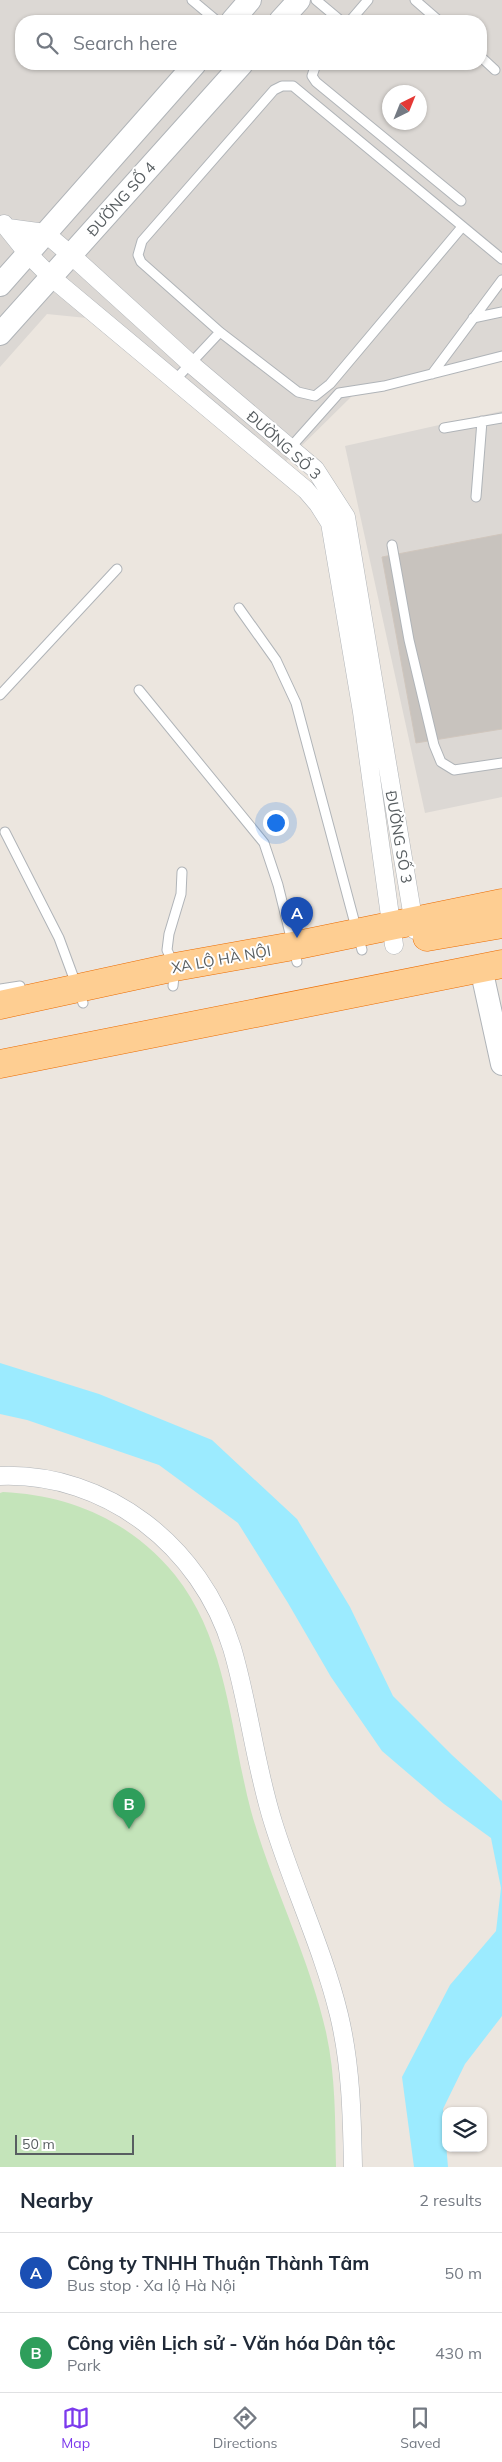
<!DOCTYPE html>
<html lang="en">
<head>
<meta charset="utf-8">
<style>
  body { margin:0; font-family:Mulish,sans-serif; background:#f6f6f7; color:#1f2937 }
  .controls { position:absolute; right:15px; bottom:15px; display:grid; overflow:hidden; border-radius:10px; box-shadow:0 1px 4px #0004 }
  .controls button { width:45px; height:45px; display:grid; place-items:center; padding:0; border:0; border-bottom:1px solid #e0e1e3; background:#fff; color:#1f2937; font:25px sans-serif }
  .compass { position:absolute; left:382px; top:85px; width:45px; height:45px; border-radius:50%; background:#fff; box-shadow:0 1px 4px #0004; rotate:43deg }
  .scale { position:absolute; left:15px; bottom:12px; width:119px; box-sizing:border-box; padding-left:5px; border:2px solid #585e61; border-top:0; font-size:14px; line-height:18px; white-space:nowrap; color:#585e61; -webkit-text-stroke:4px #fff; paint-order:stroke }
  .you { position:absolute; left:275px; top:822px; width:18px; height:18px; margin:-12px; border:4px solid #fff; border-radius:50%; background:#1a73e8; box-shadow:0 0 0 8px #1a73e833 }
  .badge { display:grid; place-items:center; width:32px; height:32px; border-radius:50%; background:#7c3aed; color:#fff; font-size:16px; font-weight:700 }
  .pin { position:absolute; translate:-50% -41px; filter:drop-shadow(0 1px 2px #0008) }
  .pin::after { content:''; position:absolute; top:26px; width:18px; height:15px; background:inherit; clip-path:polygon(0 0,100% 0,50% 100%) }
  .list { margin:0; padding:0; list-style:none }
  h2 { display:flex; justify-content:space-between; align-items:center; height:65px; margin:0; padding:0 20px; font-size:21px }
  h2 small { font-size:16px; font-weight:400; color:#747a83 }
  .list li { display:grid; grid-template-columns:32px 1fr auto; gap:15px; align-items:center; box-sizing:border-box; height:80px; padding:0 20px; border-top:1px solid #e0e1e3 }
  .list b { display:block; font-size:19px; white-space:nowrap }
  .list p { margin:0; font-size:16px; white-space:nowrap; color:#747a83 }
  .list em { font-size:16px; font-style:normal; color:#747a83 }
  .icon { flex:none; width:28px; height:28px; fill:none; stroke:currentColor; stroke-width:2; stroke-linecap:round; stroke-linejoin:round }
  .map { position:relative; flex:none; width:502px; height:2167px; overflow:hidden }
  .search { position:absolute; background:#fff; box-shadow:0 1px 4px #0004; left:15px; right:15px; top:15px; height:55px; display:flex; align-items:center; gap:12px; box-sizing:border-box; padding:0 18px; border-radius:20px; color:#747a83; font-size:19px }
  .sheet { height:225px; background:#fff }
  nav { display:flex; justify-content:space-around; align-items:center; box-sizing:border-box; height:70px; border-top:1px solid #e0e1e3; background:#fff; font-size:14px; color:#747a83 }
  nav a { display:grid; justify-items:center; gap:2px }
  nav .on { color:#7c3aed }
  .map>svg:first-child { display:block }
  .industrial { fill:#dcd8d4; fill-rule:evenodd }
  .green { fill:#c4e4ba }
  .water { fill:#9cebff }
  .building { fill:#c8c3be; stroke:#d0c6bd }
  .lines { fill:none; stroke-linecap:round; stroke-linejoin:round }
  .service-casing { stroke:#b0b4b8; stroke-width:11 }
  .minor-casing { stroke:#b0b4b8; stroke-width:19 }
  .tertiary-casing { stroke:#b0b4b8; stroke-width:24 }
  .trunk-casing { stroke:#eb6b00; stroke-width:29 }
  .service { stroke:#fff; stroke-width:9 }
  .minor { stroke:#fff; stroke-width:18 }
  .tertiary { stroke:#fff; stroke-width:22 }
  .trunk { stroke:#fece92; stroke-width:28 }
  .labels { text-anchor:middle; dominant-baseline:central; stroke-width:4; stroke-linejoin:round; paint-order:stroke }
  .street-label { font-size:15px; fill:#585e61; stroke:#fff }
</style>
</head>
<body>
<div class="map">
<svg width="502" height="2167" viewBox="0 0 502 2167">
  <rect width="100%" height="100%" fill="#ece6df"/>
  <path class="industrial" d="M0,0H502V361L352,396L274,473L87,318L47,314L0,367ZM21,21H481V64H21ZM390,92H420V122H390Z
    M502,411V797L425,813L345,446Z"/>
  <path class="green" d="M3,1492C71,1495 132,1522 175,1575C228,1641 230,1732 251,1811C272,1886 309,1956 326,2032C336,2077 335,2122 336,2167H0V1493Z"/>
  <path class="water" d="M0,1363L99,1394L212,1440L297,1519L350,1607L393,1696L452,1755L502,1801V2016L465,2064L443,2109L448,2167H414L402,2077L450,1985L496,1931L501,1888L491,1838L444,1804L382,1751L331,1677L288,1603L238,1523L159,1465L27,1420L0,1414Z"/>
  <path class="building" d="M502,534V729L416,743L382,557Z"/>
  <g class="lines">
    <g class="service-casing">
      <path id="service" d="M192,0L217,21
        M316,0L341,21
        M415,0L439,21
        M350,21L368,0
        M481,57L495,70
        M316,64L312,76L316,82L461,201
        M462,227L330,384L315,396L298,392L220,332L141,262L138,255L142,241L274,90L282,86H293L502,259
        M473,318L502,312
        M432,374L502,280
        M176,379L220,332
        M444,428L502,418
        M290,448L339,393L384,386L502,356
        M476,497L482,421
        M392,545L409,640L434,745L441,762L454,770L502,763
        M239,608L276,660L296,703L362,950
        M139,690L264,843L278,885L297,962
        M0,695L117,569
        M5,832L59,938L83,1003
        M173,986L175,967L167,950L169,934L181,894L182,872
        M0,989L20,986"/>
    </g>
    <g class="minor-casing">
      <path id="minor" d="M4,224L28,254L51,277L306,490L318,504L330,523L362,712L394,945
        M8,228L45,233L71,255L191,364L315,469L346,517L415,930
        M0,1476C107,1472 201,1547 232,1648C249,1705 255,1765 273,1822C293,1887 323,1949 339,2015C351,2065 352,2116 353,2167"/>
    </g>
    <g class="tertiary-casing">
      <path id="tertiary" d="M232,21L250,0
        M280,21L299,0
        M0,285L195,64
        M0,334L242,64
        M481,968L502,1064"/>
    </g>
    <g class="trunk-casing">
      <path id="trunk" d="M427,937L502,924
        M0,1005L175,967L293,946L502,903
        M0,1064L502,964"/>
    </g>
    <use href="#service" class="service"/>
    <use href="#minor" class="minor"/>
    <use href="#tertiary" class="tertiary"/>
    <use href="#trunk" class="trunk"/>
  </g>
  <g class="labels">
    <g class="street-label">
      <text transform="translate(121 199) rotate(-48)">ĐƯỜNG SỐ 4</text>
      <text transform="translate(284 445) rotate(42)">ĐƯỜNG SỐ 3</text>
      <text transform="translate(399 837) rotate(80)">ĐƯỜNG SỐ 3</text>
      <text transform="translate(221 959) rotate(-10)">XA LỘ HÀ NỘI</text>
    </g>
  </g>
</svg>
<div class="controls">
<button><svg class="icon" aria-label="layers" viewBox="0 0 24 24"><path d="M12 4l9 5-9 5-9-5zM3 14l9 5 9-5"/></svg></button>
</div>
<svg class="compass" viewBox="-18 -18 36 36"><path d="M0-13l5 13h-10z" fill="#e53935"/><path d="M0 13l5-13h-10z" fill="#747a83"/></svg>
<div class="scale">50 m</div>
<div class="you"></div>
<div class="pin badge" style="left:297px;top:938px;background:#1a4fb4">A</div>
<div class="pin badge" style="left:129px;top:1829px;background:#2e9e5b">B</div>
<div class="search"><svg class="icon" aria-label="search" viewBox="0 0 24 24"><circle cx="10" cy="10" r="6"/><path d="M15 15l6 6"/></svg>Search here</div>
</div>
<section class="sheet">
<h2>Nearby<small>2 results</small></h2>
<ul class="list">
<li><span class="badge" style="background:#1a4fb4">A</span><div><b>Công ty TNHH Thuận Thành Tâm</b><p>Bus stop · Xa lộ Hà Nội</p></div><em>50 m</em></li>
<li><span class="badge" style="background:#2e9e5b">B</span><div><b>Công viên Lịch sử - Văn hóa Dân tộc</b><p>Park</p></div><em>430 m</em></li>
</ul>
</section>
<nav>
<a class="on"><svg class="icon" aria-label="map" viewBox="0 0 24 24"><path d="M3 6l6-2 6 2 6-2v14l-6 2-6-2-6 2zM9 4v14M15 6v14"/></svg>Map</a>
<a><svg class="icon" aria-label="directions" viewBox="0 0 24 24"><path d="M12 3l9 9-9 9-9-9zM9 14v-3h6M13 9l2 2-2 2"/></svg>Directions</a>
<a><svg class="icon" aria-label="saved" viewBox="0 0 24 24"><path d="M7 4h10v16l-5-4-5 4z"/></svg>Saved</a>
</nav>
</body>
</html>
